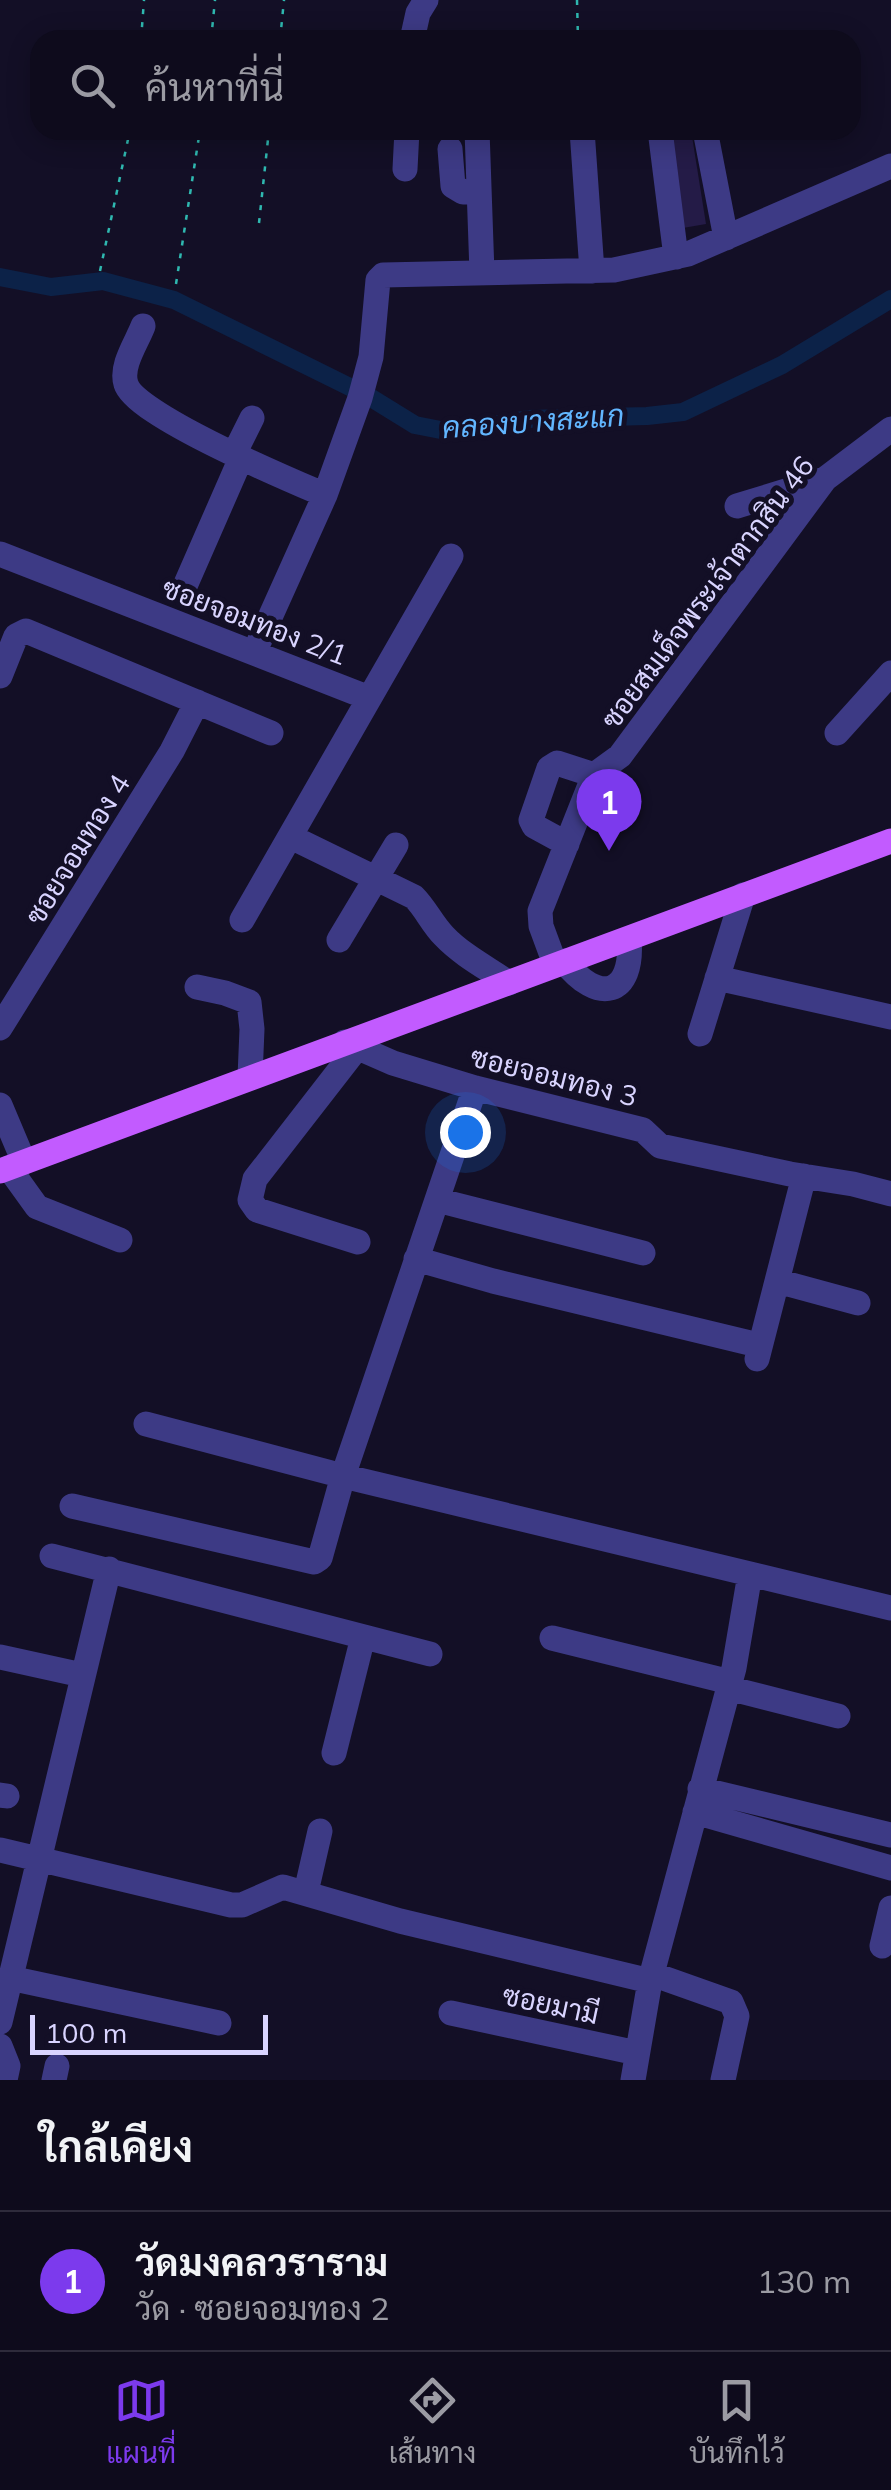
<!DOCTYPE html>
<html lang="th">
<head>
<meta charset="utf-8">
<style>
  body { margin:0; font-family:Mulish,Sarabun,sans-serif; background:#1c1929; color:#f1f3f6 }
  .scale { position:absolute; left:30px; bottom:25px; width:238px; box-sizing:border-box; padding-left:10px; border:5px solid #d9d4ff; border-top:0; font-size:28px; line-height:35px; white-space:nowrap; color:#d9d4ff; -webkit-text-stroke:8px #130f26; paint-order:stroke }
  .you { position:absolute; left:465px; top:1132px; width:35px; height:35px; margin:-25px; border:8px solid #fff; border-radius:50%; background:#1a73e8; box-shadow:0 0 0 15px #1a73e833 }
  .badge { display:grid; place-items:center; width:65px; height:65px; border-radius:50%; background:#7c3aed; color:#fff; font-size:32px; font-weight:700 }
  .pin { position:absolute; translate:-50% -82px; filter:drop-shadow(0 2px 5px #0008) }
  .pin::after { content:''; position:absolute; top:52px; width:35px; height:30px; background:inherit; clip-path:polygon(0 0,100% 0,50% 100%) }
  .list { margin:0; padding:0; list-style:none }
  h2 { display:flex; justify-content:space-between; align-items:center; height:130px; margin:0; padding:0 40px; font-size:42px }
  h2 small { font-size:32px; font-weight:400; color:#9b9ba3 }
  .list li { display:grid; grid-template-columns:65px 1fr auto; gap:30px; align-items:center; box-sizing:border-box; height:140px; padding:0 40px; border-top:2px solid #2e2b3b }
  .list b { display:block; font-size:38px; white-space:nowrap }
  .list p { margin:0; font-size:32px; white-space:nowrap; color:#9b9ba3 }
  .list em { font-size:32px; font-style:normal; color:#9b9ba3 }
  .icon { flex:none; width:55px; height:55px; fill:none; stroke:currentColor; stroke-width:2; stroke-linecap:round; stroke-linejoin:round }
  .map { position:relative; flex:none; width:891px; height:2080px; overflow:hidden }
  .search { position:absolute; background:#0e0b1c; box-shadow:0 5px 25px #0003; left:30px; right:30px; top:30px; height:110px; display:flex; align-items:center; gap:25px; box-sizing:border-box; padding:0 35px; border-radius:30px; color:#9b9ba3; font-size:38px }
  .sheet { height:270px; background:#0e0b1c }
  nav { display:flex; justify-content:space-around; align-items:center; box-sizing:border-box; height:140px; border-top:2px solid #2e2b3b; background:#0e0b1c; font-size:28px; color:#9b9ba3 }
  nav a { display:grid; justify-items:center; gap:5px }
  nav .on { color:#7c3aed }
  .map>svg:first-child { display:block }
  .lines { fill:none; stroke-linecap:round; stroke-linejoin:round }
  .canal { stroke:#0c2248; stroke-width:18 }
  .building { fill:#241b47 }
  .path { stroke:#2fb8b0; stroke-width:2.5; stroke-dasharray:5 8; stroke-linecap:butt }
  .minor { stroke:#3d3a85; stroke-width:25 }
  .major { stroke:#c25bff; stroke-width:25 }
  .labels { text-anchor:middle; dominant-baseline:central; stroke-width:10; stroke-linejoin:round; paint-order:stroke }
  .street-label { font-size:28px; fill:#d9d4ff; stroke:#130f26 }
  .water-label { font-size:30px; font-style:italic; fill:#62b6ff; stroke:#130f26 }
</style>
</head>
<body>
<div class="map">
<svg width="891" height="2080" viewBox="0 0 891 2080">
  <rect width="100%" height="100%" fill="#130f26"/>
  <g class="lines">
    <path class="canal" d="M0,277L51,287L103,281L174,300L368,396L415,425L451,432L528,419L647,416L683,412L782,365L891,299"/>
  </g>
  <path class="building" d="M662,130H691L706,224L677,229Z"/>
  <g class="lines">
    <path class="path" d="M577,0L578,40
      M141,40L144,0
      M211,40L215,0
      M280,40L284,0
      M259,223L269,130
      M100,271L130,130
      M176,284L200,130"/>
    <path class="minor" d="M412,40L418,13L426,0
      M477,130L482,273
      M582,130L592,271
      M660,130L676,257
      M705,130L726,238
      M450,149L453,186L463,192L479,191
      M405,169L407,130
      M143,326C137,342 120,366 126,384C135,415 290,480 325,495
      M234,454L252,418
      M737,506L825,479
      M0,554L369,698
      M185,586L241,458
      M254,653L325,495L360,398L371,357L378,280L383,275L614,270L688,254L891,166
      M0,676L16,636L26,631L271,733
      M837,733L891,673
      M291,837L414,897C426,909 432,924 444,936C462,955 487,968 509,983
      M567,844L534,826L531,820L549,768L557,763L594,775
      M242,920L451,556
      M339,940L396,845
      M564,961C598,1005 634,996 629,939
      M555,964L541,926L540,911L594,775L620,756L825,479L891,429
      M717,978L891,1017
      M197,987L225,993L249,1002L252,1029L250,1077
      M0,1028L172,751L197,702
      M700,1034L743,895
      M345,1042L393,1063L475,1088L643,1130L660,1146L790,1174L853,1184L891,1194
      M356,1049L255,1179L250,1200L257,1210L358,1242
      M0,1105L24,1162
      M9,1168L37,1207L120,1240
      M437,1200L643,1253
      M416,1259L493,1281L754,1344
      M777,1281L858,1303
      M757,1359L804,1176
      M146,1424L343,1476L891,1608
      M72,1506L314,1562L320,1558L343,1476L475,1088
      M52,1556L430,1654
      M552,1638L730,1682
      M0,1657L82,1675
      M728,1688L838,1716
      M334,1753L363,1637
      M700,1789L891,1835
      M0,1795L7,1796
      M695,1812L891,1868
      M0,1850L231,1905H242L283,1887L400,1921L650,1981
      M306,1892L320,1831
      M882,1946L891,1908
      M652,1974L731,2002L737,2016L723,2080
      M10,1978L219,2023
      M451,2013L637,2053
      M0,2022L109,1569
      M0,2046L8,2066L5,2080
      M54,2080L57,2066
      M633,2080L650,1981L734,1668L750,1574"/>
    <path class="major" d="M0,1171L891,841"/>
  </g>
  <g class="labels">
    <g class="street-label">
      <text transform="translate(707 592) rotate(-53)">ซอยสมเด็จพระเจ้าตากสิน 46</text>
      <text transform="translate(255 621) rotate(21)">ซอยจอมทอง 2/1</text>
      <text transform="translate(77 849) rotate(-58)">ซอยจอมทอง 4</text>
      <text transform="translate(554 1076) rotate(14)">ซอยจอมทอง 3</text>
      <text transform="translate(551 2004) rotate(12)">ซอยมามี</text>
    </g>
    <g class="water-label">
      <text transform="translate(533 421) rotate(-4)">คลองบางสะแก</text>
    </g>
  </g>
</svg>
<div class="scale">100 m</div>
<div class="you"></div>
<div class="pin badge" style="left:609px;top:851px">1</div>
<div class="search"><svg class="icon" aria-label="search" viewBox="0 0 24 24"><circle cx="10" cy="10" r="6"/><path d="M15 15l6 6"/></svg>ค้นหาที่นี่</div>
</div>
<section class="sheet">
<h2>ใกล้เคียง<small></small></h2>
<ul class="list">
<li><span class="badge">1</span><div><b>วัดมงคลวราราม</b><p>วัด · ซอยจอมทอง 2</p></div><em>130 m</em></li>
</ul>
</section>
<nav>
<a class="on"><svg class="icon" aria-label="map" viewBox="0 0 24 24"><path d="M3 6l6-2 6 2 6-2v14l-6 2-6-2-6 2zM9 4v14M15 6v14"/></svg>แผนที่</a>
<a><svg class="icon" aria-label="directions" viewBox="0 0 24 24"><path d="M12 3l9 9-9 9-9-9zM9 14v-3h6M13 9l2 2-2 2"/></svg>เส้นทาง</a>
<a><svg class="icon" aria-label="saved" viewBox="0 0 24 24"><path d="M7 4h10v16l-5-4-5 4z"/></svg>บันทึกไว้</a>
</nav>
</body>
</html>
